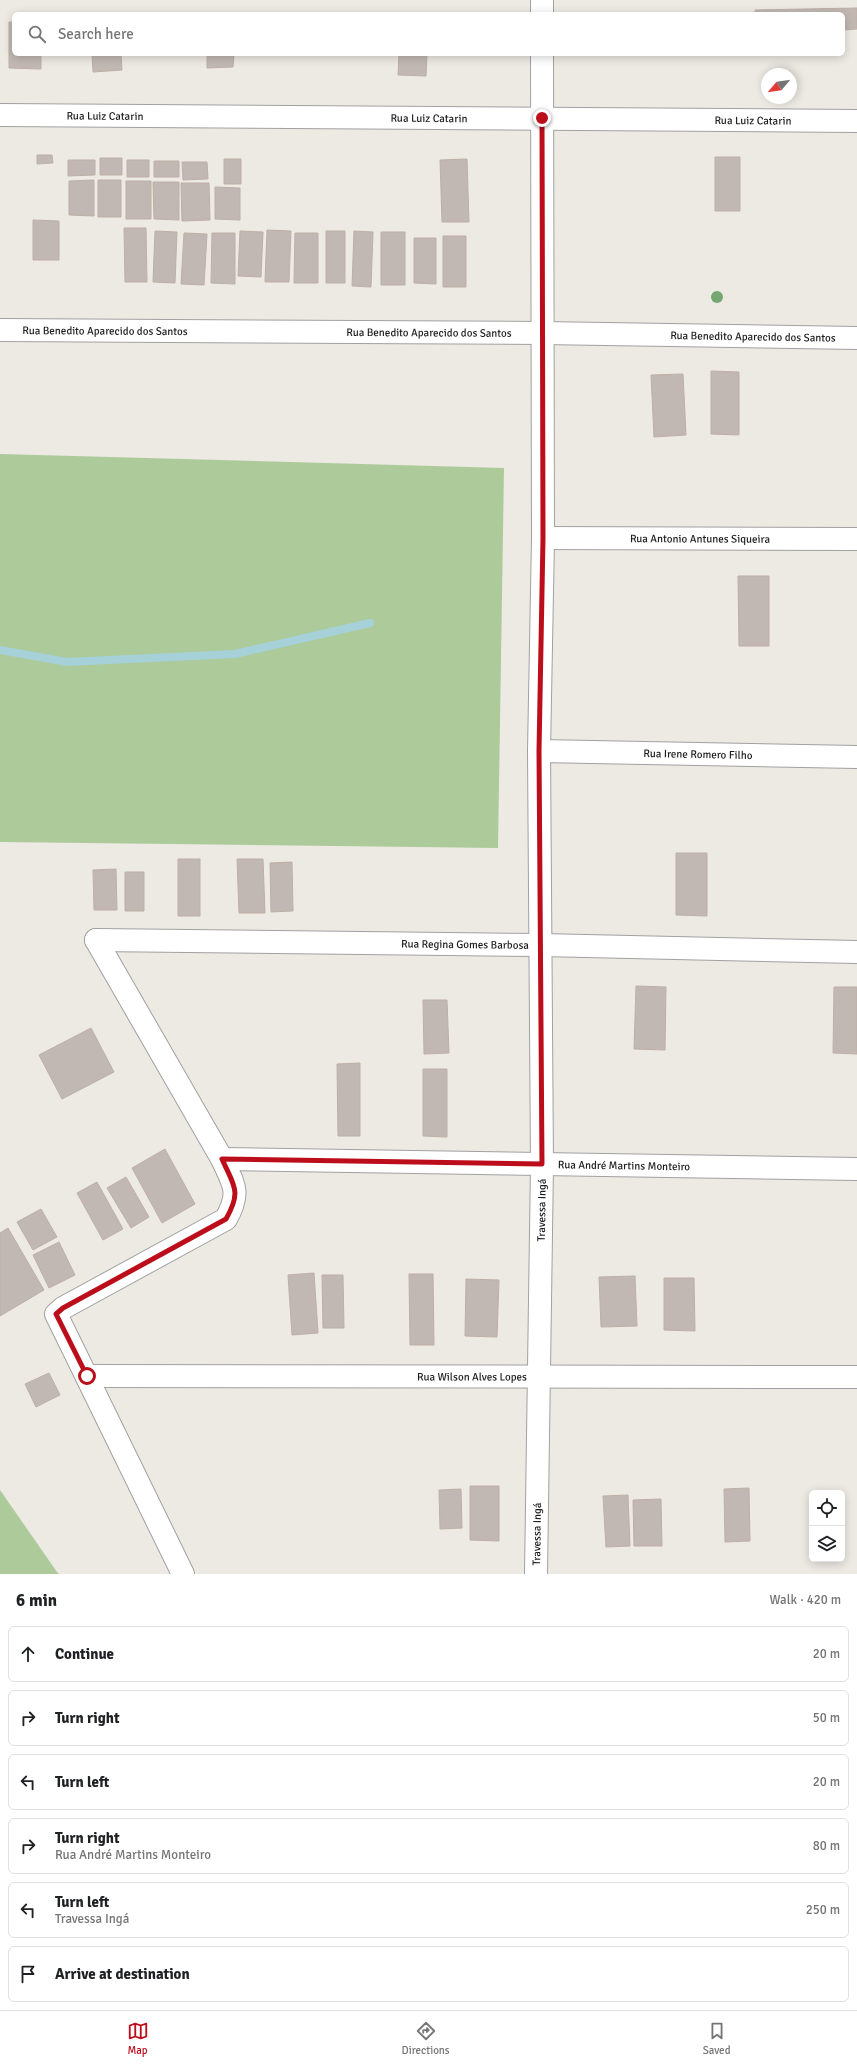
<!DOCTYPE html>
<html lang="en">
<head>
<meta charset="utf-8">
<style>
  body { margin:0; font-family:Signika,sans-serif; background:#f6f6f6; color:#202124 }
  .controls { position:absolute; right:12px; bottom:12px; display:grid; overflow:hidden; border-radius:6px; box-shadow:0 2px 10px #0003 }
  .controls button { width:36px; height:36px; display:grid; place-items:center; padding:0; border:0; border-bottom:1px solid #e0e0e0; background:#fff; color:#202124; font:20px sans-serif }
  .compass { position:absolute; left:761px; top:68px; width:36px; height:36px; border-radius:50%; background:#fff; box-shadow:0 2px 10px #0003; rotate:241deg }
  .stop { position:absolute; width:12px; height:12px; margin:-9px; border:3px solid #bc0d1b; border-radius:50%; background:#fff }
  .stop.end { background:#bc0d1b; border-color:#fff; box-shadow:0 1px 4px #0008 }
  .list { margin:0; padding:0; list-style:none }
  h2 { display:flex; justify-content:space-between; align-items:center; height:52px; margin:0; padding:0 16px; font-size:17px }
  h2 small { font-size:13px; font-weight:400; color:#757577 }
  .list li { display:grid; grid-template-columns:26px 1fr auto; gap:12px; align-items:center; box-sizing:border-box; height:56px; margin:0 8px 8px; padding:0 8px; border:1px solid #e0e0e0; border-radius:6px }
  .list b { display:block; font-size:15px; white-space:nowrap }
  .list p { margin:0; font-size:13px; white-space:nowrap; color:#757577 }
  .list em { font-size:13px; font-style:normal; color:#757577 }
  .icon { flex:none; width:22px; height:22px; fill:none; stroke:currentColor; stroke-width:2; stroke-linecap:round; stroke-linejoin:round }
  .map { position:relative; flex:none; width:857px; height:1574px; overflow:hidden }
  .search { position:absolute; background:#fff; box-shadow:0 2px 10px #0003; left:12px; right:12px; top:12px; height:44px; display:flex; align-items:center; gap:10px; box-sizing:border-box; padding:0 14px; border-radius:6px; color:#757577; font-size:15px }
  .sheet { height:436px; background:#fff }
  nav { display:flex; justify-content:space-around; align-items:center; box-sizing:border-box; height:56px; border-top:1px solid #e0e0e0; background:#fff; font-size:11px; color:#757577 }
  nav a { display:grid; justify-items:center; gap:2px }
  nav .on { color:#bc0d1b }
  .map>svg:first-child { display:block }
  .forest { fill:#acca9a }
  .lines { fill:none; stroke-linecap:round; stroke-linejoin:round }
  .stream { stroke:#a6d1d8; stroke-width:8 }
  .building { fill:#c1b8b3; stroke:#beafa6 }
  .minor-casing { stroke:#a1a1a1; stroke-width:24 }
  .minor { stroke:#fff; stroke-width:22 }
  .tree { fill:#75a871 }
  .route { stroke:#bc0d1b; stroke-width:5 }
  .labels { text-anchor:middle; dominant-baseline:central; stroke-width:3; stroke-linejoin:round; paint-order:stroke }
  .street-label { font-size:11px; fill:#1d1d1d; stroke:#fff }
</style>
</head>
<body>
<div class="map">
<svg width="857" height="1574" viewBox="0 0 857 1574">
  <rect width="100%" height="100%" fill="#ede9e3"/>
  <path class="forest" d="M0,454L504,468L498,848L0,842Z
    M0,1490L57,1572L59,1574H0Z"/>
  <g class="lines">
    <path class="stream" d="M0,650L67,662L235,654L370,623"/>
  </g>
  <path class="building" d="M857,8V29L843,30V14H755V10Z
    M9,22H14V54H41V69L9,68Z
    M92,54H121L122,70L93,72Z
    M207,54H234L233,67L207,68Z
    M399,54H427L426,76L398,75Z
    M37,155H52L53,163L37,164Z
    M715,157H740V211H715Z
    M100,158H122V175H100Z
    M224,159H241V184H224Z
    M467,159L469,222H442L440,160Z
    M68,160H95V175L68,176Z
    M127,160H149V177H127Z
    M154,161H179V177H154Z
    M182,162H207L208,179L183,180Z
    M94,180V216L69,215V181Z
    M98,180H121V217H98Z
    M126,181H151V219H126Z
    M153,182H179V220L154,219Z
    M181,183H209L210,220L182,221Z
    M215,187L240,188V220L215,219Z
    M33,220L59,221V260H33Z
    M124,228H146L147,282H125Z
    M267,230L291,231L289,282H265Z
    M155,231L177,232L175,283L153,282Z
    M240,231L263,232L261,277L238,276Z
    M326,231H345V283H326Z
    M354,231L373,232L371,287L352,286Z
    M381,232H405V285H381Z
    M184,233L207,234L204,285L181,284Z
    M212,233H235V284L211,283Z
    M295,233H318V283H294Z
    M443,236H466V287H443Z
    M414,238H436V284L414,283Z
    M711,371L739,372V435L711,434Z
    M683,374L686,435L654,437L651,375Z
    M738,576H769V646H739Z
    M676,853H707V916L676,915Z
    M178,859H200V916H178Z
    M237,859H263L265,913H239Z
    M292,862L293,911L271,912L270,863Z
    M116,869L117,910H94L93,870Z
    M125,872H144V911H125Z
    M636,986L666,987L665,1050L634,1049Z
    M834,987H857V1054L833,1053Z
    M423,1000H447L449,1053L424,1054Z
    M91,1028L114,1072L62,1099L39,1055Z
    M360,1063V1136H338L337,1064Z
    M423,1069H447V1137L423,1136Z
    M165,1149L195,1204L162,1223L132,1168Z
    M126,1177L149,1217L131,1228L107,1188Z
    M97,1182L123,1229L103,1240L77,1193Z
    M41,1209L57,1237L33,1250L17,1222Z
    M8,1228L44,1290L0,1316V1233Z
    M59,1242L75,1275L49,1288L33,1255Z
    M314,1273L318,1333L292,1335L288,1275Z
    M409,1274H433L434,1345H410Z
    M322,1275H343L344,1328H323Z
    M635,1276L637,1326L601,1327L599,1277Z
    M664,1278H694L695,1331L664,1330Z
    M466,1279L499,1280L497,1337L465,1336Z
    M49,1373L60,1395L36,1407L25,1384Z
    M470,1486H499V1541L470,1540Z
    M749,1488L750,1541L725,1542L724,1489Z
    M461,1489L462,1528L440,1529L439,1490Z
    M628,1495L630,1546L606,1547L603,1496Z
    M661,1499L662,1546H634L633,1500Z"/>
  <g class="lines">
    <g class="minor-casing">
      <g id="minor">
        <path d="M542,14V0"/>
        <path id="s1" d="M0,115L857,121"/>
        <path id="s2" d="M0,330L542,333L857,338"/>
        <path id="s3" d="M543,538L857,539"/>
        <path id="s4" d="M539,751L857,757"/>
        <path d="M96,940L222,1159C234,1185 241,1192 226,1219L63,1308L56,1314L183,1574"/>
        <path id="s5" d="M96,940L541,945L857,952"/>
        <path id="s6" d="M222,1159L857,1169"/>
        <path id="s7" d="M87,1376L857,1377"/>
        <path id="s8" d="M536,1574L542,1164L539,751L543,538L542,54"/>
      </g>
    </g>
    <use href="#minor" class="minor"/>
  </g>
  <circle class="tree" cx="717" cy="297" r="6"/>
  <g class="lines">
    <path class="route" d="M87,1376L56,1314L63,1308L226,1219C242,1191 234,1186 222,1159L542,1164L539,751L543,538L542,118"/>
  </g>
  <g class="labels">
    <g class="street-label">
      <text stroke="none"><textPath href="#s1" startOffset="105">Rua Luiz Catarin</textPath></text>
      <text stroke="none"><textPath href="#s1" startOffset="429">Rua Luiz Catarin</textPath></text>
      <text stroke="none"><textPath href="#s1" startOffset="753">Rua Luiz Catarin</textPath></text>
      <text stroke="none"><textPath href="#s2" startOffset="105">Rua Benedito Aparecido dos Santos</textPath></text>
      <text stroke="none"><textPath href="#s2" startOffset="429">Rua Benedito Aparecido dos Santos</textPath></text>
      <text stroke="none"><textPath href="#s2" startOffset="753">Rua Benedito Aparecido dos Santos</textPath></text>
      <text stroke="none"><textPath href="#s3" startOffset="157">Rua Antonio Antunes Siqueira</textPath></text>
      <text stroke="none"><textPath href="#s4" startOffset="159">Rua Irene Romero Filho</textPath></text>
      <text stroke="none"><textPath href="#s5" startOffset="369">Rua Regina Gomes Barbosa</textPath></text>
      <text stroke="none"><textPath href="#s6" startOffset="402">Rua André Martins Monteiro</textPath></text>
      <text stroke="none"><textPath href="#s8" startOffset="364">Travessa Ingá</textPath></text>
      <text stroke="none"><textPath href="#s7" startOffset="385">Rua Wilson Alves Lopes</textPath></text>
      <text stroke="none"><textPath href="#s8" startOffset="40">Travessa Ingá</textPath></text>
    </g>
  </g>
</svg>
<div class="controls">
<button><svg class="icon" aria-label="locate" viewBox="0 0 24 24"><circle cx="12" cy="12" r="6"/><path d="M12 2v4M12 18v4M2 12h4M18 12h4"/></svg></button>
<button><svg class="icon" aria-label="layers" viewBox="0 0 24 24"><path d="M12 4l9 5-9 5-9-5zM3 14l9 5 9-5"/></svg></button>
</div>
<svg class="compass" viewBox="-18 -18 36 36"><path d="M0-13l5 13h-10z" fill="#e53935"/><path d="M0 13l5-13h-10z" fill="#757577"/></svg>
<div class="stop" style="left:87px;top:1376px"></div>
<div class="stop end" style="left:542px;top:118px"></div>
<div class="search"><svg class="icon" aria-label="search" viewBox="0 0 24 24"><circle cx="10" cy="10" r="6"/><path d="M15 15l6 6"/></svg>Search here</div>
</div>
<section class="sheet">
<h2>6 min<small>Walk · 420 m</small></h2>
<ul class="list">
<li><svg class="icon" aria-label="ahead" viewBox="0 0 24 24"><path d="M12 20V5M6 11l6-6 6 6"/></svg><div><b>Continue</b></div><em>20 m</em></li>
<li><svg class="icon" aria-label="right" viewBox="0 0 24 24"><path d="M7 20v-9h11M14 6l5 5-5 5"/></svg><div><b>Turn right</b></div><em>50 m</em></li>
<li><svg class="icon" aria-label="left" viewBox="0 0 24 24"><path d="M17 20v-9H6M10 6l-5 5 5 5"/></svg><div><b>Turn left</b></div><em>20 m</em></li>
<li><svg class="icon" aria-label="right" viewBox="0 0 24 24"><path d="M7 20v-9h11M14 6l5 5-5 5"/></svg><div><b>Turn right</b><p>Rua André Martins Monteiro</p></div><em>80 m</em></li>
<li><svg class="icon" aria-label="left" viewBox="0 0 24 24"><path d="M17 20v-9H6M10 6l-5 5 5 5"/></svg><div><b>Turn left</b><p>Travessa Ingá</p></div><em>250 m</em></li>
<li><svg class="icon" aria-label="arrive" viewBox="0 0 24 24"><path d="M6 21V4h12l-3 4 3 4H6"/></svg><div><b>Arrive at destination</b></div></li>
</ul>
</section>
<nav>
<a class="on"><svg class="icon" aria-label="map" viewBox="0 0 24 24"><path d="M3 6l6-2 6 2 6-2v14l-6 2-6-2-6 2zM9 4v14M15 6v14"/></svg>Map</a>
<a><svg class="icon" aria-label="directions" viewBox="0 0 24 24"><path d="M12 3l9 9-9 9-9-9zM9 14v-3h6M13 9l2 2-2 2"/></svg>Directions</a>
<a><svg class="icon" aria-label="saved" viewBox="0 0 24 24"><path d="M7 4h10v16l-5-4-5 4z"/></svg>Saved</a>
</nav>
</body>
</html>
